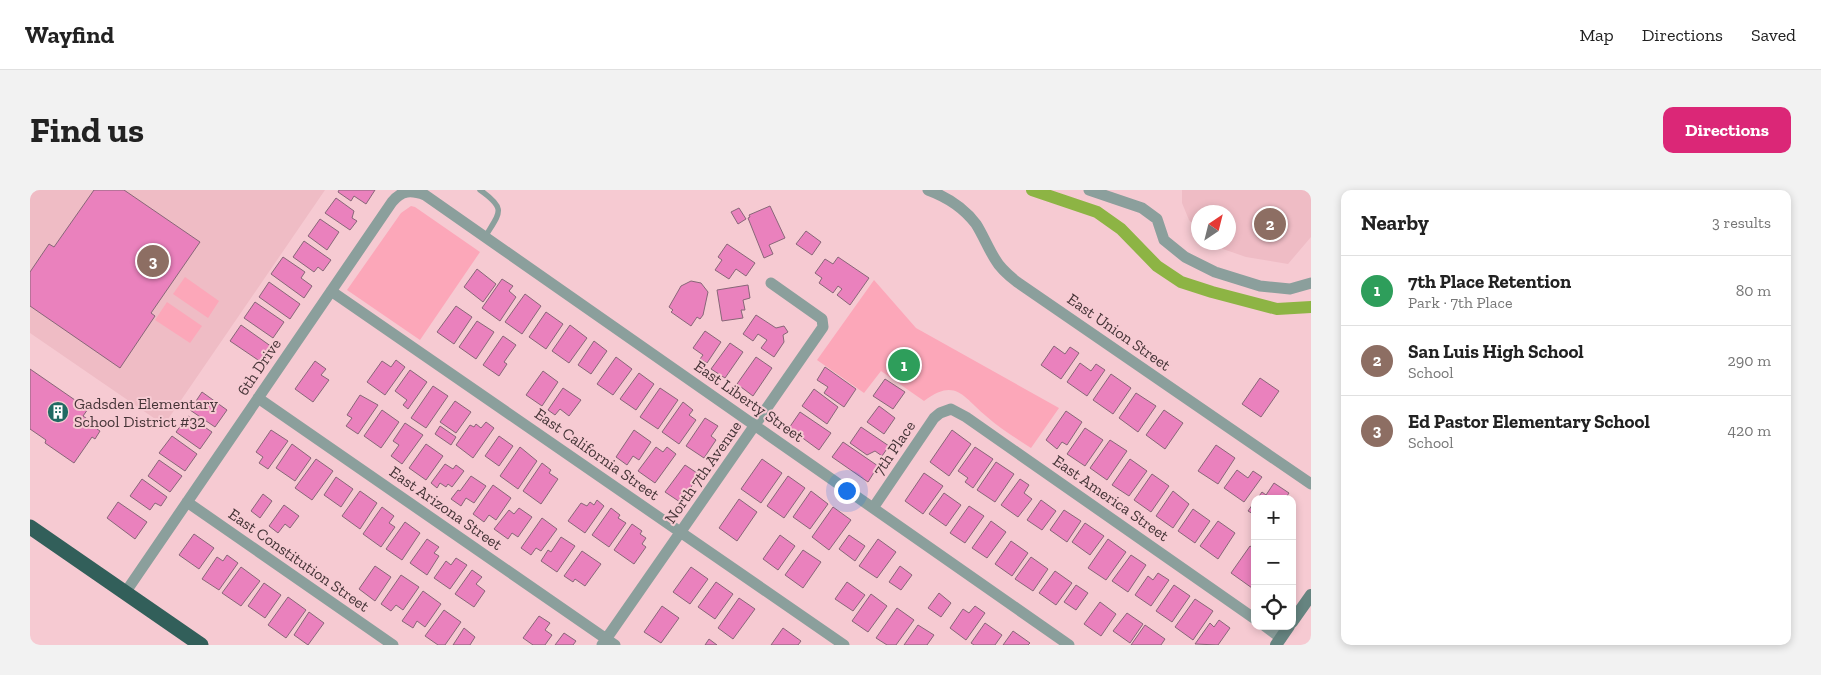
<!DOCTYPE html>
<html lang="en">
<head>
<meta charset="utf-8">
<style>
  body { margin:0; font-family:"Zilla Slab",serif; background:#f2f2f2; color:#222 }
  .controls { position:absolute; right:15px; bottom:15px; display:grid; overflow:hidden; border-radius:10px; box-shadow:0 2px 8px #0003 }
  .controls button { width:45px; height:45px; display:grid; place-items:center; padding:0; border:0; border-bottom:1px solid #e0e0e0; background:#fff; color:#222; font:25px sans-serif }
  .compass { position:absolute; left:1161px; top:15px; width:45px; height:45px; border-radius:50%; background:#fff; box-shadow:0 2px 8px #0003; rotate:35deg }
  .you { position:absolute; left:816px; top:300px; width:18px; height:18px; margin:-12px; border:4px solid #fff; border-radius:50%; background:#1a73e8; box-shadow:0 0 0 8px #1a73e833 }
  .badge { display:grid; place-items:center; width:32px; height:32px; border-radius:50%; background:#db2777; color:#fff; font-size:16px; font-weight:700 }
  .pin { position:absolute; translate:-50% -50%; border:2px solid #fff; box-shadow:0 1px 5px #0006 }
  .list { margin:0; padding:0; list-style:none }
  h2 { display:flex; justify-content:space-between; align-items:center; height:65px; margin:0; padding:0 20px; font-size:21px }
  h2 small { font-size:16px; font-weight:400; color:#767676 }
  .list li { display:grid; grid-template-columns:32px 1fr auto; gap:15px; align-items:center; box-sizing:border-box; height:70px; padding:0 20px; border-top:1px solid #e0e0e0 }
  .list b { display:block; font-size:19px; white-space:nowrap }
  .list p { margin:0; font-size:16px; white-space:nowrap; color:#767676 }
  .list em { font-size:16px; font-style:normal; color:#767676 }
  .icon { flex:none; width:28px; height:28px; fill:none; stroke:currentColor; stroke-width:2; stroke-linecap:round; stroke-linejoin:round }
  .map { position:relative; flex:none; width:1281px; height:455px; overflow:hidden; border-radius:10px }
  header { display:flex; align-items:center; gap:30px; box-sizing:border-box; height:70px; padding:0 25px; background:#fff; border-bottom:1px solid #e0e0e0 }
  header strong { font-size:24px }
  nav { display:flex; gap:28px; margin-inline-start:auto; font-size:18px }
  .intro { display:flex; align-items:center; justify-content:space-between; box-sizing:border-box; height:120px; padding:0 30px }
  h1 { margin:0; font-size:35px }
  .button { padding:12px 22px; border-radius:10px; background:#db2777; color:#fff; font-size:18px; font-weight:700 }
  main { display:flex; gap:30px; padding:0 30px }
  aside { flex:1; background:#fff; border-radius:10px; box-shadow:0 2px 8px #0003 }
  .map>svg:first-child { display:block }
  .built { fill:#efbcc5 }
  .green { fill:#fca7b9 }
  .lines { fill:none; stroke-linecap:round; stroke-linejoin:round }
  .canal { stroke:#8db444; stroke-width:12 }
  .building { fill:#ea81bd; stroke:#886678 }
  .lane { stroke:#8b9f9c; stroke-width:5.5 }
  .street { stroke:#8b9f9c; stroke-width:11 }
  .secondary { stroke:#668480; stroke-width:12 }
  .highway { stroke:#325f5a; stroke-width:15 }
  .labels { text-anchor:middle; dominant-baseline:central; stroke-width:4; stroke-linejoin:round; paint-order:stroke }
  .street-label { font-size:16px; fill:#453437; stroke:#f6cad2 }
  .poi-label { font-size:16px; fill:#453437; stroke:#f6cad2; text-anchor:start }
</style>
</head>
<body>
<header>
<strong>Wayfind</strong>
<nav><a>Map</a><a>Directions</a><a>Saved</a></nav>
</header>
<div class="intro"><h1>Find us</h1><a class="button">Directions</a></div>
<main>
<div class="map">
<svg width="1281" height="455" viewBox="0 0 1281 455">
  <rect width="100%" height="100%" fill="#f6cad2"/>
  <path class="built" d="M0,0H295L134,235L0,143Z
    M1152,0H1281V47L1258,74L1216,67L1193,59L1185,53L1198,52V22H1168V39L1159,30L1152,13Z"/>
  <path class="green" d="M381,16L385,17L450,62L390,150L317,100L371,23Z
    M155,87L189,111L178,128L143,104Z
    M844,90L886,138L1029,218L1001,258C986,248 969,238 956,226C933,207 926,187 894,211L851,181L834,203L787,170Z
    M137,112L172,136L160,153L125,130Z"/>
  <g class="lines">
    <path class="canal" d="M1002,0L1067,22L1091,39L1127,76L1151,92L1182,102L1247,119L1281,117"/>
  </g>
  <path class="building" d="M64,0H94L170,52L121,123L125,126L90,178L0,116V82L19,54L24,57Z
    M309,0H345L336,14L324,6L321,11L308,2Z
    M306,8L324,21L322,28L327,31L320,40L295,23Z
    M740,16L755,48L739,55L743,64L734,68L718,28L720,27L719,25Z
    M709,18L716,29L708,34L701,22Z
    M290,29L309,42L297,60L278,46Z
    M776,41L791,52L782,65L766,54Z
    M274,51L301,70L293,81L288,77L284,82L263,67Z
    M697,54L725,73L716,86L706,79L699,89L685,80L692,70L688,67Z
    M253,67L275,82L271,88L282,96L274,108L241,84Z
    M808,67L839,88L820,115L807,105L812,99L808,96L803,103L789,93L792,88L785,83L795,69L803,74Z
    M447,79L466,94L453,112L434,97Z
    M472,89L483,96L479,101L486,107L470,131L452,118Z
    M661,91L671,93L678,102L673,125L670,129L667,127L661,136L641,122L643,120L639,117L651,96Z
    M239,92L270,114L260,129L229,107Z
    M718,95L720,108L713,110L715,120H711L713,128L692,131L687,100Z
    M495,104L511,116L492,144L475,132Z
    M225,112L254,132L243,148L214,128Z
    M426,116L442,127L424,154L407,142Z
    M516,122L533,134L516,159L499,147Z
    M726,125L746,138L754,136L758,142L753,145L754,152L744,167L731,158L737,150L728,144L723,151L713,144Z
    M447,131L464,142L446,169L429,157Z
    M211,135L242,157L231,172L200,151Z
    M540,135L557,148L539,173L522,161Z
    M675,141L691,152L677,173L670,169L673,165L663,158Z
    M473,146L486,155L474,172L477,174L469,186L453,175Z
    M564,151L577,161L561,184L548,175Z
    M700,153L713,162L695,188L681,179Z
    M1024,156L1035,164L1040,157L1049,163L1031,189L1011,175Z
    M586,167L602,179L583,205L567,194Z
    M726,167L742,178L723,206L707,194Z
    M366,170L375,177L355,205L337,192L352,171L361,177Z
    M285,171L296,179L291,185L299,190L283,212L265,199Z
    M1050,173L1061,181L1066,174L1075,180L1057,206L1037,192Z
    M795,177L826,199L814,217L794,203L798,197L787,190Z
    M0,179L58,219L53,226L69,237L67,239L70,241L65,249L62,247L44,273L15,253L16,250L0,239Z
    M380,180L397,192L378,219L373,215L377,210L365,201Z
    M513,181L528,192L512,216L496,205Z
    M609,183L624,194L606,220L590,209Z
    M1081,184L1101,198L1083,224L1063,210Z
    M1230,188L1249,201L1231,227L1212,214Z
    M855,189L875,202L863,219L843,206Z
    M403,196L418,206L396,238L381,228Z
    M533,198L551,210L539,226L530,219L525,225L518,220Z
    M630,198L648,210L628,239L610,227Z
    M784,199L808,217L797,234L772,216Z
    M172,202L197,220L185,237L160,220Z
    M1106,203L1126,216L1108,242L1089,228Z
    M330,205L348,215L328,244L316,236L322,228L317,225Z
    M425,211L441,222L426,243L410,232Z
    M653,212L663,220L659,225L666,230L649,254L632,242Z
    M849,216L865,228L854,244L837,232Z
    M352,220L369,232L351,258L334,246Z
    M1134,220L1153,233L1135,259L1116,245Z
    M1036,221L1052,232L1037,255L1032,252L1027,259L1016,250Z
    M770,222L801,243L789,260L759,238Z
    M158,226L182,242L170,259L146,242Z
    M675,228L688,236L681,246L686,250L674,268L656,256Z
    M456,232L464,238L443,268L426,255L440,235L444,237L446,234L451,238Z
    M375,233L393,245L372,274L361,266L369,255L363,251Z
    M410,236L426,247L421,255L405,244Z
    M831,237L859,256L852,266L845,261L837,265L820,253Z
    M1055,238L1073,250L1055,276L1037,264Z
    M241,240L258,251L238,279L229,273L233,267L226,262Z
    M604,240L621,252L609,270L603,266L597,275L586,267Z
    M922,240L941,254L919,286L900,272Z
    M142,246L167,264L155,281L129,263Z
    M469,246L483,256L469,276L455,266Z
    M1080,250L1097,261L1077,290L1060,278Z
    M813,252L848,276L838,292L802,267Z
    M262,254L281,268L265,291L246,278Z
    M396,254L413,266L396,290L379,278Z
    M1186,255L1205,268L1188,294L1168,281Z
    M490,257L507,271L488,299L470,286Z
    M626,257L633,262L637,257L646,264L625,293L608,281Z
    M945,257L963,269L943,298L935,292L938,288L928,281Z
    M286,269L303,281L282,310L265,298Z
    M732,269L752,283L731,313L711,299Z
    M1100,269L1117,281L1099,306L1082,295Z
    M129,270L152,286L140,302L118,286Z
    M966,272L984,284L965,312L947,300Z
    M512,273L521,280L519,283L528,289L511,314L493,301Z
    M415,274L423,279L426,275L434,281L422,297L418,294L416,297L410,293L407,298L401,293Z
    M655,275L670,285L650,312L635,302Z
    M1207,280L1218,288L1223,281L1232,287L1214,312L1194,298Z
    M894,283L913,296L893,324L875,311Z
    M1122,284L1139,296L1121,322L1104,310Z
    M441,286L456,296L444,313L436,308L431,316L421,309L428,300L430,301Z
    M758,286L775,298L754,328L737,316Z
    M306,287L323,299L311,317L294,305Z
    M112,289L137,307L131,316L125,313L120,320L100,306Z
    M990,289L999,295L994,303L1002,309L988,327L971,315Z
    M1244,293L1259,303L1255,309H1227L1232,302L1236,305Z
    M463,295L481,308L466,330L459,325L454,332L443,324Z
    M330,301L347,313L330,339L312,326Z
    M781,301L798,314L780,339L763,327Z
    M1143,301L1159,314L1143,338L1126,326Z
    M914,303L931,315L916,336L899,324Z
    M233,304L242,311L230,328L221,321Z
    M709,309L727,322L707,351L689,338Z
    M567,310L574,316L555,343L538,331L551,313L557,316L560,312L564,315Z
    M1011,310L1026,321L1012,340L997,330Z
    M1225,311V325L1218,321Z
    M88,312L117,332L105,349L77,328Z
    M254,315L269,326L260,338L255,334L248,343L239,336Z
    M939,316L954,326L935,353L920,343Z
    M352,317L364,326L359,333L365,337L351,357L333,344Z
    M803,317L821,330L799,360L782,347Z
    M489,318L502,327L488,347L482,343L478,349L464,339L479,320L484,324Z
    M581,318L590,325L588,328L596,333L579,357L562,345Z
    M1163,319L1180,331L1165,353L1148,341Z
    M1034,320L1051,331L1037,352L1020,340Z
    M512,328L527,339L511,361L506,358L501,365L491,358Z
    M961,331L976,342L957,368L942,358Z
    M1188,331L1205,343L1188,369L1170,356Z
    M375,332L390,343L372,370L356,359Z
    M1055,333L1074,346L1060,365L1042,352Z
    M602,334L612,341L610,344L616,348L612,354L616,357L604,374L584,360Z
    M164,344L184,358L169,379L149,365Z
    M750,345L765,356L748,380L733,369Z
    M819,345L835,356L825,371L809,359Z
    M531,347L545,356L527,382L511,371L518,360L521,362Z
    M397,349L409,357L404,363L409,366L397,385L380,373Z
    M848,349L866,362L847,388L829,376Z
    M1078,349L1096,362L1076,390L1058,378Z
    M981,351L998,363L982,386L965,374Z
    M1220,356L1225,359V395L1222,398L1201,383Z
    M773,360L791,372L773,398L755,385Z
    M552,361L571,374L555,396L545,389L543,392L534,386Z
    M197,365L208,373L189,400L172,389L187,367L193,371Z
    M1101,365L1116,375L1098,402L1082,391Z
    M1001,367L1018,379L1003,401L985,389Z
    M426,368L437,375L420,399L404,388L416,371L421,375Z
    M345,376L361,387L345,411L329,399Z
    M870,376L882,385L871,400L859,392Z
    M211,377L230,391L211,416L192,403Z
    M661,377L678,389L660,414L643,402Z
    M442,380L452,387L446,394L455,401L444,417L425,404Z
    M1025,381L1042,393L1026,415L1009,403Z
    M1128,383L1139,390L1121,416L1105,405L1118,386L1123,390Z
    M371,385L389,397L373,420L366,415L361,421L351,414Z
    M686,392L703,404L685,429L668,417Z
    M817,392L835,405L823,421L805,409Z
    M234,393L251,405L235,428L218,416Z
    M1046,395L1058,403L1046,420L1034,412Z
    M1144,395L1160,406L1142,432L1126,421Z
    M393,401L411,414L395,437L387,431L383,438L372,431Z
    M909,403L921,413L911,427L898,418Z
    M841,404L857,416L838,442L822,431Z
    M258,407L276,420L256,448L238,435Z
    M709,408L725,419L703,449L688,438Z
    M1165,409L1183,421L1163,450L1145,437Z
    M1070,412L1086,424L1071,446L1054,434Z
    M632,416L649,428L631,453L614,442Z
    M945,416L955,423L936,450L920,438L933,419L939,423Z
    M867,418L884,430L866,455H857L846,448Z
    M414,420L431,432L415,455H408L395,446Z
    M279,422L294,433L278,455L264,445Z
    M1097,423L1113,434L1100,453L1083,441Z
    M509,426L520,433L515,440L522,445L515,455H503L493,448Z
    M1189,430L1200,438L1188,455L1165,454L1180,433L1184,437Z
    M955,433L972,445L965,455H944L941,453Z
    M888,435L904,445L897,455H874Z
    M1115,435L1135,449L1131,455H1101Z
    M434,438L445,447L440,455H423Z
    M753,438L771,451L768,455H741Z
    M983,441L1000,453L998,455H973Z
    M534,443L546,451L543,455H525Z
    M679,449L687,455H675Z"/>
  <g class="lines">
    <path class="lane" d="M450,0C477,19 470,22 455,47"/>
    <path class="street" d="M898,0C917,7 934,18 946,34C953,45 958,58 965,69C970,78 978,85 987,92L1281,294
      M1059,0L1112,18L1127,29L1134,50L1155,67L1185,82L1230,96L1260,99L1281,93
      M301,101L814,455
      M228,208L585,455
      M157,312L363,455
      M843,318L904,228L910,223L921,219L936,227L1225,429
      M95,403L362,12C372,0 381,0 395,5L1039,455
      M1235,436L1251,448
      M572,455L793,137L792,129L741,93"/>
    <path class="secondary" d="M1262,432L1281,405
      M1246,455L1259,436"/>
    <path class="highway" d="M0,337L171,455"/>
  </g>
  <defs>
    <g id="building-disc" transform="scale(1.125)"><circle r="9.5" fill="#206a63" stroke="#f6cad2"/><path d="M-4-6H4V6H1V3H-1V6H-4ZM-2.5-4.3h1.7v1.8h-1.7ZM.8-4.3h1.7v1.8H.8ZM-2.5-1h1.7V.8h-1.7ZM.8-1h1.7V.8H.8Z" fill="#fff"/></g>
  </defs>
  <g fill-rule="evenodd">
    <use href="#building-disc" x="28" y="222"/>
  </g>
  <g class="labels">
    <g class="street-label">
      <text transform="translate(1089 142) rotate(35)">East Union Street</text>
      <text transform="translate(229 177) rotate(-56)">6th Drive</text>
      <text transform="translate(719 211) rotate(35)">East Liberty Street</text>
      <text transform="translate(864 258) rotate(-56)">7th Place</text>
      <text transform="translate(567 264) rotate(35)">East California Street</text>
      <text transform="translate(673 282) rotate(-55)">North 7th Avenue</text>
      <text transform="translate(1081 308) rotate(35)">East America Street</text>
      <text transform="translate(416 318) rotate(35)">East Arizona Street</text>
      <text transform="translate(269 370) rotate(35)">East Constitution Street</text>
    </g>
    <g class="poi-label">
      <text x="44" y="213">Gadsden Elementary<tspan x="44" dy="18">School District #32</tspan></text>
    </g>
  </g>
</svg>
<div class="controls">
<button>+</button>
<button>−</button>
<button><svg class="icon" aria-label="locate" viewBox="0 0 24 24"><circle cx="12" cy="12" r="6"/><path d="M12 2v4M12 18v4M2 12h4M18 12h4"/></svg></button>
</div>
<svg class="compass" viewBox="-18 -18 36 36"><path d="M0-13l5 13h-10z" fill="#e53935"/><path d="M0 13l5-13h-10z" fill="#767676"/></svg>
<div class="you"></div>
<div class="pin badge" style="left:874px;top:175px;background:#2e9e5b">1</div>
<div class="pin badge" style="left:1240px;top:34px;background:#8d6e63">2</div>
<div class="pin badge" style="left:123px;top:71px;background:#8d6e63">3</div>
</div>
<aside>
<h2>Nearby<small>3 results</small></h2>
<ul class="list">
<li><span class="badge" style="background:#2e9e5b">1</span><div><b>7th Place Retention</b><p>Park · 7th Place</p></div><em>80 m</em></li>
<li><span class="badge" style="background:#8d6e63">2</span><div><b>San Luis High School</b><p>School</p></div><em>290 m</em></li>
<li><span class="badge" style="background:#8d6e63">3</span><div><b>Ed Pastor Elementary School</b><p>School</p></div><em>420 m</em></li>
</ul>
</aside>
</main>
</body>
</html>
